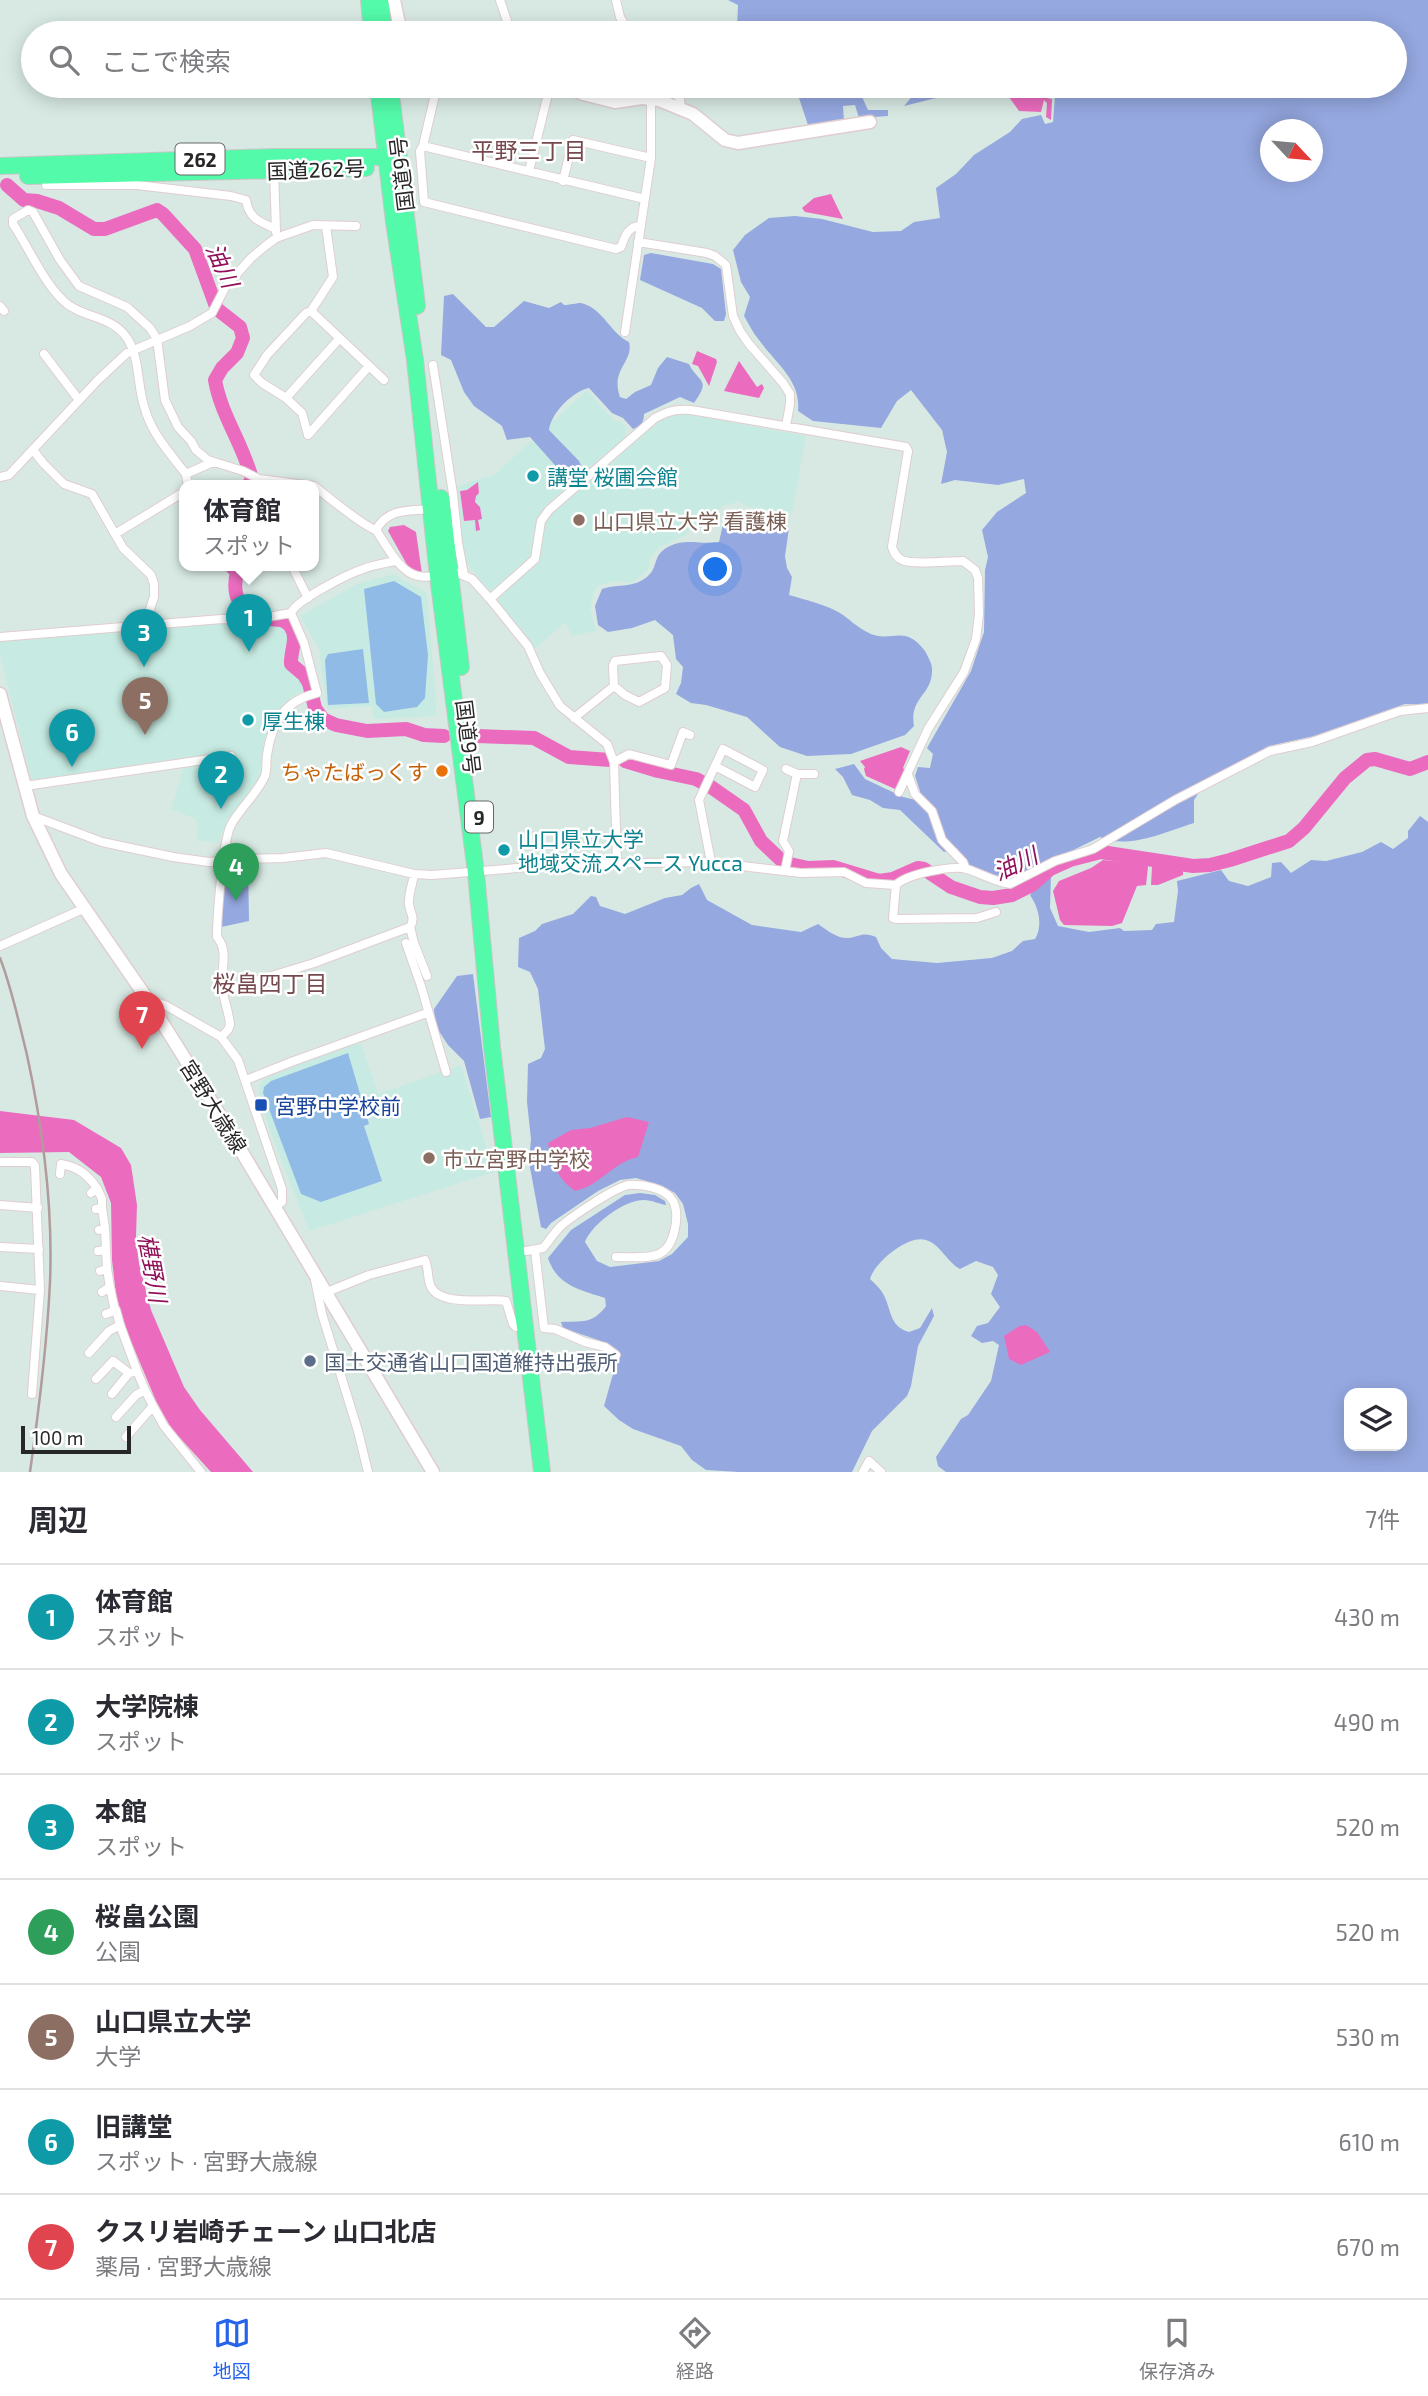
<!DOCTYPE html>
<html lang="ja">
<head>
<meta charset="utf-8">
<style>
  body { margin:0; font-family:"Exo 2","Noto Sans JP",sans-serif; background:#f2f2f3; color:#2b2b33 }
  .controls { position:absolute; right:21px; bottom:21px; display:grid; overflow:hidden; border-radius:14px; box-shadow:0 4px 18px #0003 }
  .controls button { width:63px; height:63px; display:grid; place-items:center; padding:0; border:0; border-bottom:2px solid #e1e1e2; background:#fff; color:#2b2b33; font:35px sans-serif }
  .compass { position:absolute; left:1260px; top:119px; width:63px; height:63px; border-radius:50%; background:#fff; box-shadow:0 4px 18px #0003; rotate:116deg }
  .scale { position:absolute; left:21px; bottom:18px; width:110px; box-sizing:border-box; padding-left:7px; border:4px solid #272727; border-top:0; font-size:19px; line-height:24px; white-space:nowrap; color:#272727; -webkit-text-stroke:5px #fff; paint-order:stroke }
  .you { position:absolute; left:716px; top:570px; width:24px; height:24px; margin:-18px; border:5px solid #fff; border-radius:50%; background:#1a73e8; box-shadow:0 0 0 10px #1a73e833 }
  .badge { display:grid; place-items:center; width:46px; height:46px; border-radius:50%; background:#2563eb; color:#fff; font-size:23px; font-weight:700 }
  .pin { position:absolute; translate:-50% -58px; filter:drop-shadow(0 2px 4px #0008) }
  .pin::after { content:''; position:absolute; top:37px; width:24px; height:21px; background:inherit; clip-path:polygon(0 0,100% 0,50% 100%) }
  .popup { position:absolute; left:179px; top:480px; width:140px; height:91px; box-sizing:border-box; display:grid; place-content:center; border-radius:14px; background:#fff; filter:drop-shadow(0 2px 5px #0005); font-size:23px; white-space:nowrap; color:#7c7c81 }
  .popup b { font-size:26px; color:#2b2b33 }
  .popup::after { content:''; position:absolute; left:50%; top:100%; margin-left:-14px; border:14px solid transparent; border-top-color:#fff }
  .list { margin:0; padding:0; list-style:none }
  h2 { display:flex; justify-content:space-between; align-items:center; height:91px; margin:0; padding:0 28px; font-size:30px }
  h2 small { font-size:23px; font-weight:400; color:#7c7c81 }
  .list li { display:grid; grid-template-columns:46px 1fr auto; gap:21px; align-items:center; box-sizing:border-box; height:105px; padding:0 28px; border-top:2px solid #e1e1e2 }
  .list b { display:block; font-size:26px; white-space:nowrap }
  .list p { margin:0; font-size:23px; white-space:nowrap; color:#7c7c81 }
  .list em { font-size:23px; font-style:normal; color:#7c7c81 }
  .icon { flex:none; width:38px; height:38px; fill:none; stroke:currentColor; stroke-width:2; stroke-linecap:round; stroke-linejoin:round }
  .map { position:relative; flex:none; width:1428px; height:1472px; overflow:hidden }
  .search { position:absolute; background:#fff; box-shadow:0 4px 18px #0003; left:21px; right:21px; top:21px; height:77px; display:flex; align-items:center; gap:18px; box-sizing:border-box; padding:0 24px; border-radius:38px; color:#7c7c81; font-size:26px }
  .sheet { height:826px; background:#fff }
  nav { display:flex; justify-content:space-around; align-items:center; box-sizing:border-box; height:98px; border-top:2px solid #e1e1e2; background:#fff; font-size:19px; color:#7c7c81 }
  nav a { display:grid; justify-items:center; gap:4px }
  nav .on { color:#2563eb }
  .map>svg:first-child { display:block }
  .education { fill:#c7ebe2 }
  .green { fill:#95a8e0; fill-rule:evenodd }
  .pitch { fill:#90bbe7 }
  .water { fill:#eb6cbf }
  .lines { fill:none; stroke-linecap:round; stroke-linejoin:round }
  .river { stroke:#eb6cbf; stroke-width:14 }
  .street-casing { stroke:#e0cdcf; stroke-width:10 }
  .secondary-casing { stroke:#e0cdcf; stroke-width:15 }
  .highway-casing { stroke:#c7c7c7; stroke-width:18 }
  .street { stroke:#fff; stroke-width:8 }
  .secondary { stroke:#fff; stroke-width:12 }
  .highway { stroke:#53faa9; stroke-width:16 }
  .rail { stroke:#b19b9d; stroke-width:2.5 }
  .culture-dot { fill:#0f9aa8; stroke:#fff; stroke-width:2.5 }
  .education-dot { fill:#8d6e63; stroke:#fff; stroke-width:2.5 }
  .food-dot { fill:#e8710a; stroke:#fff; stroke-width:2.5 }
  .transit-dot { fill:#1a4fb4; stroke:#fff; stroke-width:2.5 }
  .service-dot { fill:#5c6f8a; stroke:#fff; stroke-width:2.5 }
  .labels { text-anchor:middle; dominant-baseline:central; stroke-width:5; stroke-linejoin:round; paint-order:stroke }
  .shield { fill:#fff; stroke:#686868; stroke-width:2 }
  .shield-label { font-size:19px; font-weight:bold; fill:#272727 }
  .street-label { font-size:21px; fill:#272727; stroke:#fff }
  .culture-label { font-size:21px; fill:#0d838f; stroke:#fff; text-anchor:start }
  .education-label { font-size:21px; fill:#785e54; stroke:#fff; text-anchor:start }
  .food-label { font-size:21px; fill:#c56008; stroke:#fff; text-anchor:end }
  .transit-label { font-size:21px; fill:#164399; stroke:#fff; text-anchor:start }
  .service-label { font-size:21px; fill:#4e5e75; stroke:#fff; text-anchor:start }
  .neighbourhood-label { font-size:23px; fill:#75494d; stroke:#fff }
  .water-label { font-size:23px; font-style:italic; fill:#91105a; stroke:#fff }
</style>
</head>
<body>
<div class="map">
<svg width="1428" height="1472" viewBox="0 0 1428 1472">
  <rect width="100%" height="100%" fill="#d8e9e3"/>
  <path class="education" d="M587,390L614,421H620L625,427V435L636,441L662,419L682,413L806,436L792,514L749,507L738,502L726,505L693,525L686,535L659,548L650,557L648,570L632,583L617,581L600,585L594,591L590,609L596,631L572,636L565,622L536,648H532L466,562L461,543L454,487L494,475Z
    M393,574L427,593L437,716L374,719L372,706L327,709L319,649L300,616L357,584Z
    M280,619L287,624L293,634V643L289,655L290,664L302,674L308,682L309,690L296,694L279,710L273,723L263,776L234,818H227L226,828L221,831L220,843L197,840L198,825L196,819L171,809L184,766L32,783L0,655V639L221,622L253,623Z
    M361,1044L378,1094L461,1065L494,1172L309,1231L269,1128L259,1093L260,1085L263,1079L349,1045Z"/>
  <path class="green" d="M728,0H1428V705L1405,704L1314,736L1269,746L1208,778L1194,800V823C1165,832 1128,850 1100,837L1055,859L1022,888L1010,891L1006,880L967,865L957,848L944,852L900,810L883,808L870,800L852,795L843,777L835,769L854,764L865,779L903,797L916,800L920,791L915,776L918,767L930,768L933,754L927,748L971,671L984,632L985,570L988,557L982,530L997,512L1026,493L1024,479L998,485L955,480L941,484L947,452L942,430L911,390L897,401L881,428L813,421L798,411C801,380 776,364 759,340C753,333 749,324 744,316L750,297L741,282L733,250L745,235L769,218L795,216L822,219L873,232L901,231L914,222L940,218L936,188L956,174L974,155L1010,132L1022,119L1041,115L1045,124L1053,122L1055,96L1045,93L1044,86H1395V33H781L777,27L759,25L750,32L737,28L738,5ZM1270,130H1312V172H1270Z
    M795,86H811L817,97L827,90L824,86H860L858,88L868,110H888V116L859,118L855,105L843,106L844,121L808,125Z
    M928,86H943L944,96L904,106L915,93Z
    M651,253L713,264L721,269L726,314L724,321H715L702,308L640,280L644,255Z
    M453,294L486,327H494L524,301L549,308L561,302L564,305C569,305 577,303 581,303C603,308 611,334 629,342C634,362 610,369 620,397L626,399L635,392L651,385L658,368L667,357L689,364C698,383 712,378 694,403L680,397L644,414C644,422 641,426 633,429L623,418L612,413L589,388C573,391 551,413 549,430L579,461L583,470L576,479L569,481L530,437L507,440L502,426L474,406L464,392L451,360L441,355L444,296Z
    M737,509L756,516H779L789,528L785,556L787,568L792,577L789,595C806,600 824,604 840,613C849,619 857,627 867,632C890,645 904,622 925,651C928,657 933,665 932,671C932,695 909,698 914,726L905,735L851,754L807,756L780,747L747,717L706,705L691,703L676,694L681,683L683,667L676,659L673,635L655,620L632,628L608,632L598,625L595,606L602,589C620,583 633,589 648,576C659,566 652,554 670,546C686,538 702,545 719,542L723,524Z
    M1420,816L1428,822V1472H946L938,1466L936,1457L961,1419L968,1415L991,1381L999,1345L993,1341L982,1343L971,1336L977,1326L988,1323L1000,1307L991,1294L998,1275L993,1267L976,1261L960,1269C947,1262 940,1244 926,1240C908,1234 874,1263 870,1279C874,1283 879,1287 882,1292C892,1308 888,1326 909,1332L920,1328L932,1308L934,1316L918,1346L911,1386L907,1396L872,1431L852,1472H739L706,1470L692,1460L681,1446L633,1429L619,1420L604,1406L613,1374L612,1359L601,1341L563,1328L561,1322C582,1321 593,1324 606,1306L605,1298C581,1290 557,1286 548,1258L571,1230L625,1195L640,1193L655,1195L665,1201L666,1205C659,1204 652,1200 644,1200C624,1200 592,1224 585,1242L597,1261L610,1267L659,1261L672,1254L688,1237V1224L683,1204L675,1193L660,1185L636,1178L620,1180L598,1191L551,1223L546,1229L541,1227L529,1162L531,1139L527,1102L528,1064L541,1058L545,1049L538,989L530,972L518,967L519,938L535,931L542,924L573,914L591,896L596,897L600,906L625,914L665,898L682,895L691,888L699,884L707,900L752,925L801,932L818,924C827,930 837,939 849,938C862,936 862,932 876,937L881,948L892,959L937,963L992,958L1012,951L1023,941L1035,939C1043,926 1039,908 1030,895L1037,886L1051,875L1050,908L1058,926L1089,932L1120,928L1124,931L1152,930L1156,924L1174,922L1178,891L1177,881L1221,870L1229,881L1248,886L1271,877L1272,863L1281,862L1291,873L1311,860L1326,861L1362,852L1381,842L1393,849L1408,838V831ZM1349,1393H1402V1446H1349Z
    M248,864L249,921L221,927L224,882L229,869Z
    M473,974L491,1117L480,1119L464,1061L448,1045L435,1025L434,1009L457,976Z"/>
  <path class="pitch" d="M394,581L421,597L428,655L425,698L417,707L384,712L376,704L364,589Z
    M363,649L369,703L328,705L325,660L328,654Z
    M348,1053L369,1124L364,1126L382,1181L321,1202L301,1194L263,1093L264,1087L271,1081Z"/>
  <path class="water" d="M1013,86L1015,90L1031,88L1032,86H1040L1042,90L1031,95L1052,99L1051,120L1046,117L1047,103L1044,100L1041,112L1019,111L1009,97L1011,87Z
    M831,194L843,219L805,212L802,208L814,198Z
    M697,351L716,359L717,362L709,386L698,366L692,364Z
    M739,361L757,387L762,384L764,388L759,398L724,391Z
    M478,482L479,493L476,496L475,502L480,507L482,519L478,520L480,530L476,531L475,520L464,521L460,491L467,490Z
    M404,525L416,532L422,574L410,570L388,531L390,527Z
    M901,747L910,751L903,768L905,770L895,789L866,776L864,769L865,767L860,761Z
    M1103,860L1146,864L1148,867L1146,885L1137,886L1122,923L1112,926L1064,925L1060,920L1053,891L1059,881L1091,868Z
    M1152,866L1183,869V875L1158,885H1151Z
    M0,1111L74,1120L121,1148L131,1165L137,1205L136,1236L139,1264L151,1310L184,1387L200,1410L253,1472H211L171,1428L156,1401L128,1334L116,1295L112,1260L111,1203L101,1177L69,1152L0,1153Z
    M627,1117L649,1122L638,1157C613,1162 600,1186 575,1191C557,1178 552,1164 548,1143L571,1130L590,1128Z
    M1026,1325L1037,1332L1050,1352L1021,1365L1009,1359L1004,1336L1019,1326Z"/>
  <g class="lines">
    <path class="river" d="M7,185L24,200L37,201L59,208L94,229H105L157,210L163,214L195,249L217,309L240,327L243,338L237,353L222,368L215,380C221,415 243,444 252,479L248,486
      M231,566L237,572C231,597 240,611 265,618C274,621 283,617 290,626C299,638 290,651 291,664L304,675L309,683L315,708L323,719L336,725L367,731L406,729L424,735L444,736
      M477,736L534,738L569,757L610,760
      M625,761L658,771L696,779L711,787L744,810L761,841L781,860L790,864L808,868L833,867L879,881L893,879L918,868L924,869L951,887L980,897L993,898L1012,895L1032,885L1050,869L1070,860L1101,852L1193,866L1210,865L1230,860L1289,841L1304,828L1345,778L1367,760L1375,759L1410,769L1428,762"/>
    <g class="street-casing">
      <path id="street" d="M500,0L510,30L514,33
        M616,0L620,17L629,33
        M668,86L680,99L681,109
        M423,146L437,86
        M274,168L276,232
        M529,171L550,86
        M563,181L573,140L651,158
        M46,185H137L231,196L246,200C249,219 260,222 276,229
        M326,226L333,277L311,311L384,380
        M641,226C628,226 625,236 621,247L616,249L424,202L420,151L423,146L645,199
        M638,242L707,253L715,256L726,265L733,316L740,331L749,344L783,383L790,394V404L786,426
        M0,306L4,311
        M625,332L651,158V98
        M339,339L286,398L302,413L308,435L369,366
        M44,354L79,400
        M433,365L453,494L458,543L464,575
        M286,398L262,383L254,375L267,355L306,313L311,311
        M33,450L43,463L64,484L92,494L123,548L151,575L154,584V597L149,612L142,625
        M213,462L186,474C169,452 151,433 144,406C137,384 140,358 127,338C112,316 87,319 67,304C45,286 29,248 13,224V219L28,210L33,212L60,260L79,286L127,307L150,328L157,339L165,400L178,427L191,441L196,450L208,460L243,471L259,479L313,486
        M186,474L188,486
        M0,477L9,475L98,380L127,353L190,326L212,313L226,286L251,258L264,247L276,238L313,225L356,226
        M314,486C327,496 364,527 376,530C396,560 408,591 450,570L472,579L490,599L528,646L540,673L560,706L607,744L614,762L617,864
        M376,530C388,508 408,511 431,509
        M115,534L184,492
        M292,566L308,598
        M490,599L535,559L541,521L549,510L655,418C670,410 680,408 697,411L906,447L908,451L892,547C894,553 896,557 902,560C911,565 951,561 963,561L975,570L978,578L979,614L976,639L964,672L928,729L899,792
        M0,637L222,619L251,620L291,613C296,600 348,574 363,569C373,565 385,563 396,561
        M574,718L614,686L613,666L615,661L661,656L667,665L665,688L639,702L625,695L614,686
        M614,762L629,754L671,765L683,732L690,735
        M786,769L797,774
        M908,775L915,794L932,811L942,840L963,862L966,869
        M25,786L231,756
        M33,816L102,842L173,857L209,862L237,859L283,858L326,853L414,874L432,875L568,864L708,862L801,873L844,872L866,883L896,885C907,874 952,865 967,869C982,874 995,882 1010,884L1055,861L1093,849L1175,800L1270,751L1312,742L1400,711L1428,708
        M711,862L699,800L723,749L763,770L755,787L715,766
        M785,871L789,851L783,841L797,774H814
        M414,874C413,883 408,895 409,904C410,914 416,917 410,927L414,943L427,976
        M896,885L893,918L897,919L977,918L996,912
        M406,943L421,986L446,1072
        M0,946L83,909
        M223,991L314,963L410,927
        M149,1000L165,1005L221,1037L238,1060L282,1189V1202L276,1206
        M221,1037L228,1030L230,1025C229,1011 223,999 222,986C221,969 229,951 217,937C217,917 223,839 231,825C240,808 257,794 265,776C267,770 266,761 267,755C272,722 284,701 317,693L304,643L291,613
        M246,1080L291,1062L427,1013
        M0,1162H32L35,1166L40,1290L32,1394
        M60,1174L61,1164C78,1167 87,1174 97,1188
        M91,1193L97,1188L102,1199V1208
        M0,1205L38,1208
        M96,1209L102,1208L105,1228
        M99,1230L105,1228L106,1250
        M0,1247L39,1249
        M535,1250L544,1328L555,1329L585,1342L605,1347L616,1355
        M98,1251L106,1250L107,1269
        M526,1251L543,1248C549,1241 554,1233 560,1227C571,1217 615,1187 629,1185C642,1184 666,1188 673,1201C680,1215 675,1247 659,1254C648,1259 629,1257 616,1257
        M100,1271L107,1269L110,1287
        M315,1280L322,1314L358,1431L368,1472
        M0,1286L40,1290
        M102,1292L110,1287L115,1311
        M327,1292L369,1275L425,1260C429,1269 427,1279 431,1287C441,1307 488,1298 506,1301L513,1324L516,1327H525
        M106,1314L116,1310L120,1325
        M89,1353L109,1331L120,1325L137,1371
        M96,1379L113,1361L129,1373
        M112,1394L129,1373L137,1371L145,1390
        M116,1417L136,1395L145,1390L153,1406
        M126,1437L153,1406L164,1426L201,1472
        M863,1472L869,1461L881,1472"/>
    </g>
    <g class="secondary-casing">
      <path id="secondary" d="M394,0L399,24L408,33
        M565,86L583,94L615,102L642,98L659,100L693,114L725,140L738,143L870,122
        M0,694L33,816L61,874L148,1000L209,1097L433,1472"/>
    </g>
    <g class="highway-casing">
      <path id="highway" d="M369,0L372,33
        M380,0L384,33
        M378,86L394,222L415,360L438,576L476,873L492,1047L542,1472
        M390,86L417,306
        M0,166L274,157H386L394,160
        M28,176L366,168
        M441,498L461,667"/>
    </g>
    <use href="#street" class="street"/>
    <use href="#secondary" class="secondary"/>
    <use href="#highway" class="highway"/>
    <path class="rail" d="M0,958C12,989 19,1023 27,1055C43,1129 53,1206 50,1282C47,1346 39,1409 30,1472"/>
  </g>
  <g class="culture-dot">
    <circle cx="533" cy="476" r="7"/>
    <circle cx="248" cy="720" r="7"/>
    <circle cx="504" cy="850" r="7"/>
  </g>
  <g class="education-dot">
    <circle cx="579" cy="520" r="7"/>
    <circle cx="429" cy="1158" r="7"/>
  </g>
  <circle class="food-dot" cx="442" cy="771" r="7"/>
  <rect class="transit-dot" x="254" y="1098" width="14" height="14" rx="3.5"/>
  <circle class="service-dot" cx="310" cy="1361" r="7"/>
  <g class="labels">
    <g class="shield">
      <rect x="175.5" y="143.5" width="49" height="31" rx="5"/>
      <rect x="465" y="801.5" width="28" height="31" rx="5"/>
    </g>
    <g class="shield-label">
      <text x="200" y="159">262</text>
      <text x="479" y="817">9</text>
    </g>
    <g class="street-label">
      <text transform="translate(316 169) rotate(-2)">国道262号</text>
      <text transform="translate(401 174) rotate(-97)">国道9号</text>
      <text transform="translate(469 737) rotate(83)">国道9号</text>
      <text transform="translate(214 1106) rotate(58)">宮野大歳線</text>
    </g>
    <g class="culture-label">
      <text x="547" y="476">講堂 桜圃会館</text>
      <text x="262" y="720">厚生棟</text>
      <text x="518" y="838">山口県立大学<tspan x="518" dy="24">地域交流スペース Yucca</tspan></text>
    </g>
    <g class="education-label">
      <text x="593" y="520">山口県立大学 看護棟</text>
      <text x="443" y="1158">市立宮野中学校</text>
    </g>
    <g class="food-label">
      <text x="428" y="771">ちゃたばっくす</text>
    </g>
    <g class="transit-label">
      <text x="275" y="1105">宮野中学校前</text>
    </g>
    <g class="service-label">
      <text x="324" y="1361">国土交通省山口国道維持出張所</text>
    </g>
    <g class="neighbourhood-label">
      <text x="529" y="150">平野三丁目</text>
      <text x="270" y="983">桜畠四丁目</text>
    </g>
    <g class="water-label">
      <text transform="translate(223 265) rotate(66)">油川</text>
      <text transform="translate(1015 863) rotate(-25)">油川</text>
      <text transform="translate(153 1268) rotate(80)">椹野川</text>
    </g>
  </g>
</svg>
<div class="controls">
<button><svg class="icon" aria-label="layers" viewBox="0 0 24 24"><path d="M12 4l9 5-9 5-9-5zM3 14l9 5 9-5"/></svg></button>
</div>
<svg class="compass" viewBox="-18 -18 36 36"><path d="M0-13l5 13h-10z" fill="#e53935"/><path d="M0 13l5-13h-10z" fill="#7c7c81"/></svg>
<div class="scale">100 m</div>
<div class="you"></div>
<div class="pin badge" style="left:249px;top:652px;background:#0f9aa8">1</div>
<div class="popup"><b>体育館</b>スポット</div>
<div class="pin badge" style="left:221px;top:809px;background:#0f9aa8">2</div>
<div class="pin badge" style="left:144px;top:667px;background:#0f9aa8">3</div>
<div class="pin badge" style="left:236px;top:901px;background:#2e9e5b">4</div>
<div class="pin badge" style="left:145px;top:735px;background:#8d6e63">5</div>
<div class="pin badge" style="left:72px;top:767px;background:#0f9aa8">6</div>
<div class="pin badge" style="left:142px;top:1049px;background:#e0444e">7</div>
<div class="search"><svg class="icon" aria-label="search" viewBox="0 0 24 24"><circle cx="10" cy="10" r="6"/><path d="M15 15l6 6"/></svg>ここで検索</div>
</div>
<section class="sheet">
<h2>周辺<small>7件</small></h2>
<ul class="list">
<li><span class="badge" style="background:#0f9aa8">1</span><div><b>体育館</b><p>スポット</p></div><em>430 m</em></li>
<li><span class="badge" style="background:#0f9aa8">2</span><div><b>大学院棟</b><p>スポット</p></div><em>490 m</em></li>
<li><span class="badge" style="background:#0f9aa8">3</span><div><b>本館</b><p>スポット</p></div><em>520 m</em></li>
<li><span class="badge" style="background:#2e9e5b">4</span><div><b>桜畠公園</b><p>公園</p></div><em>520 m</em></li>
<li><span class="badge" style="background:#8d6e63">5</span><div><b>山口県立大学</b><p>大学</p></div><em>530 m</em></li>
<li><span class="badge" style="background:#0f9aa8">6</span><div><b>旧講堂</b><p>スポット · 宮野大歳線</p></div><em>610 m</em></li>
<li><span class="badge" style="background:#e0444e">7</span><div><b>クスリ岩崎チェーン 山口北店</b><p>薬局 · 宮野大歳線</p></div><em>670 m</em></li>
</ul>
</section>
<nav>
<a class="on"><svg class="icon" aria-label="map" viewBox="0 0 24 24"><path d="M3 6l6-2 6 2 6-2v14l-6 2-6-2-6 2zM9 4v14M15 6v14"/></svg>地図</a>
<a><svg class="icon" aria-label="directions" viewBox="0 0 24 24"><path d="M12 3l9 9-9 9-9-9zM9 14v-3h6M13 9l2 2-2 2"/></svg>経路</a>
<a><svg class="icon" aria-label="saved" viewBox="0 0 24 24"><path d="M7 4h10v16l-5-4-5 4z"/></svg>保存済み</a>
</nav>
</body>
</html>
